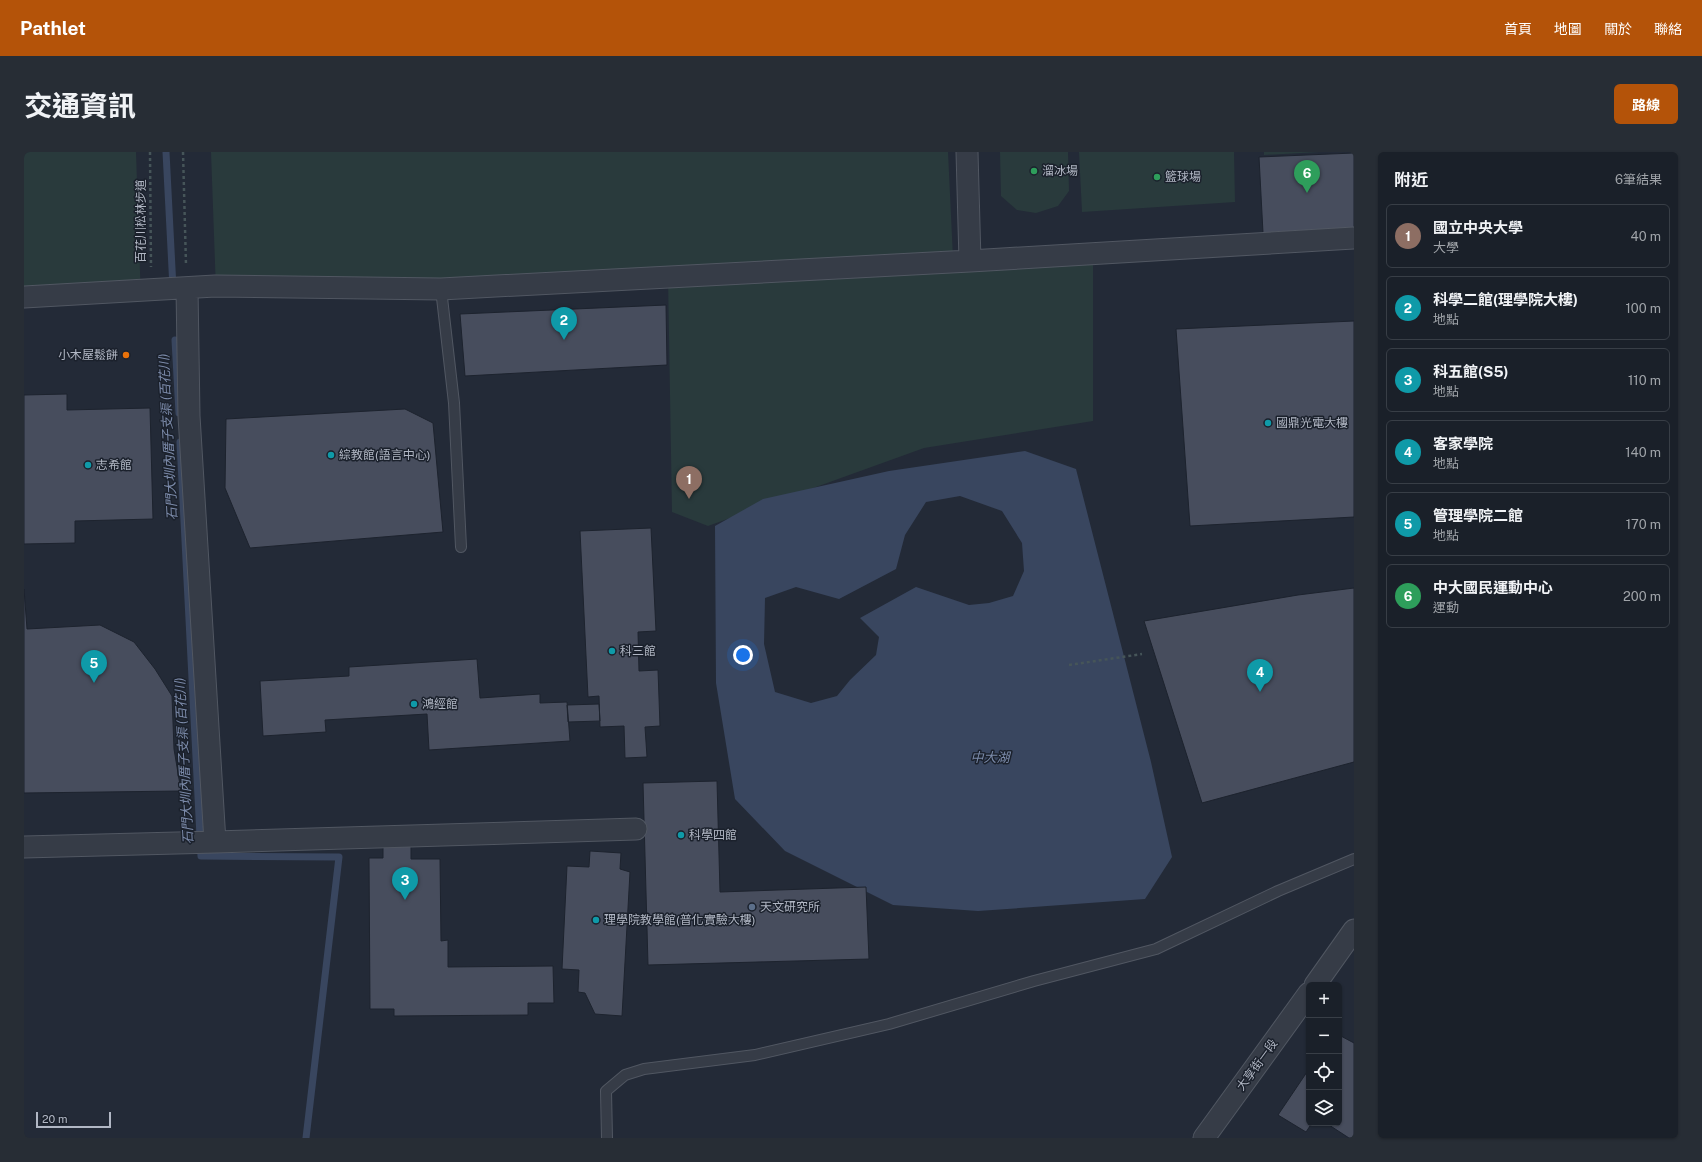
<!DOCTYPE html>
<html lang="zh-TW">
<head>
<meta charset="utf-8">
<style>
  body { margin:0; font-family:"Public Sans","Noto Sans TC",sans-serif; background:#272d35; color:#f1f3f6 }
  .controls { position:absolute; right:12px; bottom:12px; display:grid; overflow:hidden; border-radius:6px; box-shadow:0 1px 3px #0004 }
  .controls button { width:36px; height:36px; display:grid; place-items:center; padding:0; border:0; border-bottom:1px solid #383e46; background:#1a2029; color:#f1f3f6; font:20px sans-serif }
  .scale { position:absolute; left:12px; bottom:10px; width:75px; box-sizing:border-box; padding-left:4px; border:2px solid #b1b7c4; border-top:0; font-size:11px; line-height:14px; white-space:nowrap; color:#b1b7c4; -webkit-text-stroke:3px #1b212c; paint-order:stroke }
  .you { position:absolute; left:719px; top:503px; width:14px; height:14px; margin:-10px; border:3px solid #fff; border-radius:50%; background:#1a73e8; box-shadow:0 0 0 6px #1a73e833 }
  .badge { display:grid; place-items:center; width:26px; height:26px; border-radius:50%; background:#b45309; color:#fff; font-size:13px; font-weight:700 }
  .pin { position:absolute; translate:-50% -33px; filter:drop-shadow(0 1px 2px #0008) }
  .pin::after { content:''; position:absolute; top:21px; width:14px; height:12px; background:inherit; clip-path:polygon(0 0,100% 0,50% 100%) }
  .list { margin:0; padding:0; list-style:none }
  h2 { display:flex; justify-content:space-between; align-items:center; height:52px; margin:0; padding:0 16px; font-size:17px }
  h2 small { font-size:13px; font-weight:400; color:#9fa3a8 }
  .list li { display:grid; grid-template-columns:26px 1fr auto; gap:12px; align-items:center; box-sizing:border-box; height:64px; margin:0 8px 8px; padding:0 8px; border:1px solid #383e46; border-radius:6px }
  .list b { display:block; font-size:15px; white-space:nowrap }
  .list p { margin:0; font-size:13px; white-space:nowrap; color:#9fa3a8 }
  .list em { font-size:13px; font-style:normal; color:#9fa3a8 }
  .icon { flex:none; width:22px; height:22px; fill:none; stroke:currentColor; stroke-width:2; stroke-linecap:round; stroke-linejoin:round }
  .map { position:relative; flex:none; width:1330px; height:986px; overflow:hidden; border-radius:6px }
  header { display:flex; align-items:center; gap:24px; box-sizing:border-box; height:56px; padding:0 20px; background:#b45309; color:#fff }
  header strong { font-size:19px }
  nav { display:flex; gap:22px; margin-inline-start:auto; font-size:14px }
  .intro { display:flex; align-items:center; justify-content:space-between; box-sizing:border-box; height:96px; padding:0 24px }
  h1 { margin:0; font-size:28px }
  .button { padding:10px 18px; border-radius:6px; background:#b45309; color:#fff; font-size:14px; font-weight:700 }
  main { display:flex; gap:24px; padding:0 24px }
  aside { flex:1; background:#1a2029; border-radius:6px; box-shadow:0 1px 3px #0004 }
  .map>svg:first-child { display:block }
  .green { fill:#293a3c }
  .water { fill:#39465f; fill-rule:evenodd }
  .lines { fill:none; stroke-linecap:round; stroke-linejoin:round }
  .stream { stroke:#39465f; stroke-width:7 }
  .building { fill:#474d5d; stroke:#1d232e }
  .service-casing { stroke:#515762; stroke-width:12 }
  .minor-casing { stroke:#515762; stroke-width:23 }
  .path { stroke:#465559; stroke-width:2.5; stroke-dasharray:3 3; stroke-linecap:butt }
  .service { stroke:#363c47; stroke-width:10 }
  .minor { stroke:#363c47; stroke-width:21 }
  .leisure-dot { fill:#2e9e5b; stroke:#1b212c; stroke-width:1.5 }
  .food-dot { fill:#e8710a; stroke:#1b212c; stroke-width:1.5 }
  .culture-dot { fill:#0f9aa8; stroke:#1b212c; stroke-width:1.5 }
  .service-dot { fill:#5c6f8a; stroke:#1b212c; stroke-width:1.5 }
  .labels { text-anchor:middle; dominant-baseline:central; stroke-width:3; stroke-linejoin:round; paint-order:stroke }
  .poi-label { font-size:12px; fill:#b1b7c4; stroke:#1b212c; text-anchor:start }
  .street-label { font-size:12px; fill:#b1b7c4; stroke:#1b212c }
  .water-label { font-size:13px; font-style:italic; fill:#7c8baa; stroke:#1b212c }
</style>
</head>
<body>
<header>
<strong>Pathlet</strong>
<nav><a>首頁</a><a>地圖</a><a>關於</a><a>聯絡</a></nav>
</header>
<div class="intro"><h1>交通資訊</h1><a class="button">路線</a></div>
<main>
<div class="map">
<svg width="1330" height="986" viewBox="0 0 1330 986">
  <rect width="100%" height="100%" fill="#232a37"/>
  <path class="green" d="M0,0H112L117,149L0,152Z
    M187,0H924L929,105L192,139Z
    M976,0H1044L1045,39L1034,54L1012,61L993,58L977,44Z
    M1055,0H1210L1211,50L1058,60Z
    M1240,0H1296L1240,3Z
    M1069,102V269L900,296L684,374L648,360L644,125Z"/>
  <path class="water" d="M1001,299L1052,317L1127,610L1148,705L1121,747L954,759L869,753L761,699L711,647L692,531L691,374L739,347L865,319ZM936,344L978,359L998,391L1000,419L989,444L965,451L945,453L892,435L836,466L855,485L852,503L826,528L813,544L787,551L751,540L740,492L741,446L772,435L815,447L872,417L881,383L902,350Z"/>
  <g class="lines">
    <path class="stream" d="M142,0L149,136
      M151,188L155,261
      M156,290L177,704L315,705L282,986"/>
  </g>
  <path class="building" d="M1330,1V76L1239,81L1235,5Z
    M642,153L643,213L441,224L436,162Z
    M1330,169V365L1166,374L1152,177Z
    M43,242V258L126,256L129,367L51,369V391L0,392V243Z
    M381,257L409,271L419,380L226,396L201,336L202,267Z
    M627,376L632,479L614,480L615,519L634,518L636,574L621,575L623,605L601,606L600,574L576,575L575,544L564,545L556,379Z
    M1330,436V610L1178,651L1120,469L1274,443Z
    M0,437L3,477L76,473L110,490L131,517L148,544L150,597L157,639L0,641Z
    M453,507L456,546L516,542V551L543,550L546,589L405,598L403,562L301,568L302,580L239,584L236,529L325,524V515Z
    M575,552L576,569L544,570L543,553Z
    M693,629L696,740L842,735L845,807L624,813L619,631Z
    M387,693V707H416L417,789L424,788V815L529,814L530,851H504V863L370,864V857H346L345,706H359V694Z
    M566,699L597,701L596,717L606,720L598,864L571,862L561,841L554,840L555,818L538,817L543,714L565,715Z
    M1315,883L1330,891V986H1325L1302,971H1315Z
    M1285,917V971H1288L1282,980L1254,963Z"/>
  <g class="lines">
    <g class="service-casing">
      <path id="service" d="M417,137L430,251L437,395
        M583,986L582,939L601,923L620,917L731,903L865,872L1010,829L1132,797L1254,739L1330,707"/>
    </g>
    <g class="minor-casing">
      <path id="minor" d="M946,109L1330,86
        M163,136L165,264L191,690L612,677
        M0,145L191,134L417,137L946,109L943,0
        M0,695L191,690
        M1291,833L1330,778
        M1180,986L1285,841"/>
    </g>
    <path class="path" d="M126,0L127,115
      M159,0L162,113
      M1045,513L1118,502"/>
    <use href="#service" class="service"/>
    <use href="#minor" class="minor"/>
  </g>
  <g class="leisure-dot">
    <circle cx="1010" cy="19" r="4"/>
    <circle cx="1133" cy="25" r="4"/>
  </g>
  <circle class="food-dot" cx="102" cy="203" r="4"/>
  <g class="culture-dot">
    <circle cx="1244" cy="271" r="4"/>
    <circle cx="307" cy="303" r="4"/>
    <circle cx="64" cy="313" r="4"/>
    <circle cx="588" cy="499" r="4"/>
    <circle cx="390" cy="552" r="4"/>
    <circle cx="657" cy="683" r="4"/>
    <circle cx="572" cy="768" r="4"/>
  </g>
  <circle class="service-dot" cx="728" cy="755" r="4"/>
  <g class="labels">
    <g class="poi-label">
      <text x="1018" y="19">溜冰場</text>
      <text x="1141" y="25">籃球場</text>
      <text x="94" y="203" text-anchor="end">小木屋鬆餅</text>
      <text x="1252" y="271">國鼎光電大樓</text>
      <text x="315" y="303">綜教館(語言中心)</text>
      <text x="72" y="313">志希館</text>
      <text x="596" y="499">科三館</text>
      <text x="398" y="552">鴻經館</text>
      <text x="665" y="683">科學四館</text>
      <text x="736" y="755">天文研究所</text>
      <text x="580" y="768">理學院教學館(普化實驗大樓)</text>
    </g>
    <g class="street-label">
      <text transform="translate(117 69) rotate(-90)">百花川松林步道</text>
      <text transform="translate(1233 913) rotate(-54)">大享街一段</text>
    </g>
    <g class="water-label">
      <text transform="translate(144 285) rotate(-93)">石門大圳內厝子支渠 (百花川)</text>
      <text x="966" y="605">中大湖</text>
      <text transform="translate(160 609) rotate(-93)">石門大圳內厝子支渠 (百花川)</text>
    </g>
  </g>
</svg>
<div class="controls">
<button>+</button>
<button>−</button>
<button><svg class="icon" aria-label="locate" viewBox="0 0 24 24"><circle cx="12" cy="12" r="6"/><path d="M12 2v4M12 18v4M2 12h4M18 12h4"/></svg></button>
<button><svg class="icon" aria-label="layers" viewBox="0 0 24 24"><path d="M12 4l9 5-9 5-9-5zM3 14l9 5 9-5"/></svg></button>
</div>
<div class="scale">20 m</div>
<div class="you"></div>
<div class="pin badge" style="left:665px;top:347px;background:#8d6e63">1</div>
<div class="pin badge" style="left:540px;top:188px;background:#0f9aa8">2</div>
<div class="pin badge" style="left:381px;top:748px;background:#0f9aa8">3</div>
<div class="pin badge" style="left:1236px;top:540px;background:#0f9aa8">4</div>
<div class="pin badge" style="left:70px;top:531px;background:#0f9aa8">5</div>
<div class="pin badge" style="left:1283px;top:41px;background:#2e9e5b">6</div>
</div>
<aside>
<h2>附近<small>6筆結果</small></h2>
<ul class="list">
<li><span class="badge" style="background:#8d6e63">1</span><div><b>國立中央大學</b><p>大學</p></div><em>40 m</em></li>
<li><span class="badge" style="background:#0f9aa8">2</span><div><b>科學二館(理學院大樓)</b><p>地點</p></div><em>100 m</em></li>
<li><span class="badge" style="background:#0f9aa8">3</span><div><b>科五館(S5)</b><p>地點</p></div><em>110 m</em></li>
<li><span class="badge" style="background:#0f9aa8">4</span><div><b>客家學院</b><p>地點</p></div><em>140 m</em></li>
<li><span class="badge" style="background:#0f9aa8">5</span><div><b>管理學院二館</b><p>地點</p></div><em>170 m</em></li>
<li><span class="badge" style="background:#2e9e5b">6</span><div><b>中大國民運動中心</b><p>運動</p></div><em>200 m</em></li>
</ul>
</aside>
</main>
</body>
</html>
